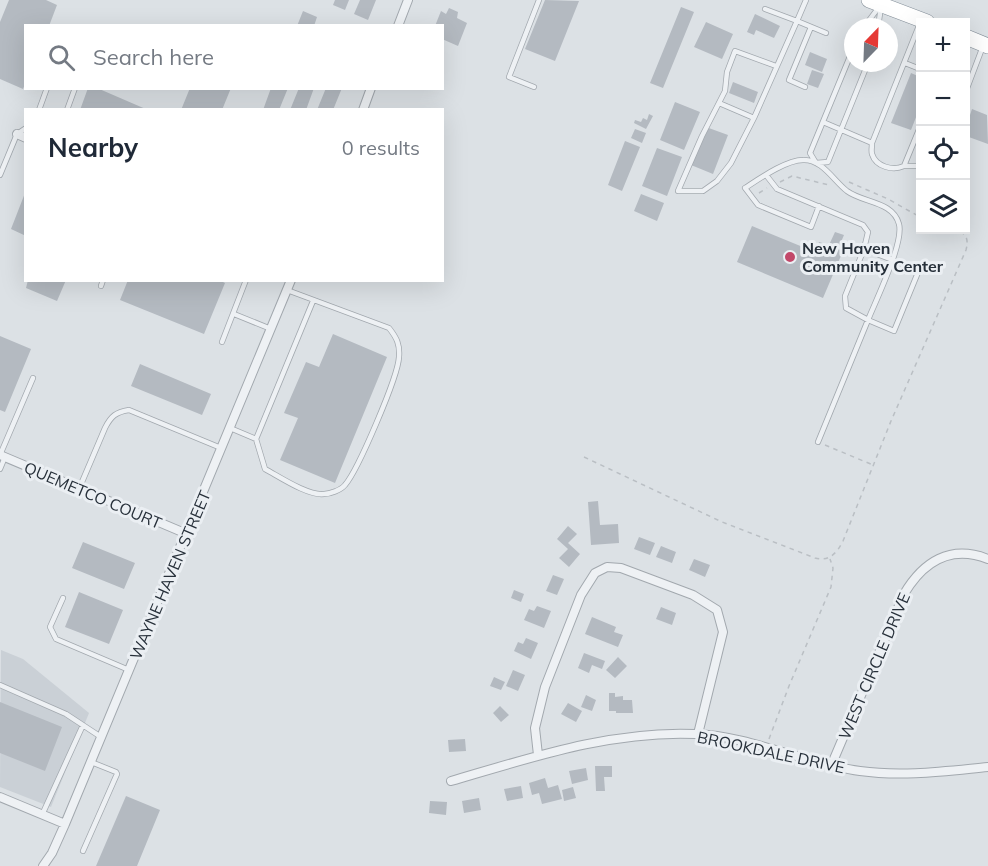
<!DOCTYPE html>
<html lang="en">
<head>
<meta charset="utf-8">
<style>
  body { margin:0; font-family:Mulish,sans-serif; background:#f6f6f7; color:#1f2937 }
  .controls { position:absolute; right:18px; top:18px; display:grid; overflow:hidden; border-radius:0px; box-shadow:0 6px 24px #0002 }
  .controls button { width:54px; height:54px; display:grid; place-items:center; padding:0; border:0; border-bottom:2px solid #e0e1e3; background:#fff; color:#1f2937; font:30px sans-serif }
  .compass { position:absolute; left:844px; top:18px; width:54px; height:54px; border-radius:50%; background:#fff; box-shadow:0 6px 24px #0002; rotate:23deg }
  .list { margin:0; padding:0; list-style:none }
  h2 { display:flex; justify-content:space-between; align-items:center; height:78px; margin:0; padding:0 24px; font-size:26px }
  h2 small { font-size:20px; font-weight:400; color:#747a83 }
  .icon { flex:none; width:33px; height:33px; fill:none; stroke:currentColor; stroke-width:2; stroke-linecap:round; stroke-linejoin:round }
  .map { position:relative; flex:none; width:988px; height:866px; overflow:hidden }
  .search { position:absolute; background:#fff; box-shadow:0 6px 24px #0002; left:24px; top:24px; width:420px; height:66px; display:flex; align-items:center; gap:15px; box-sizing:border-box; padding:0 21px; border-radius:0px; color:#747a83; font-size:22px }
  .panel { position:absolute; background:#fff; box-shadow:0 6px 24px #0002; left:24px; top:108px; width:420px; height:174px; border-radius:0px }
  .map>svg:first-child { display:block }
  .built { fill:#cad0d6 }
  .building { fill:#b4bac1 }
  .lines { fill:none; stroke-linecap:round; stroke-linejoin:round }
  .lane-casing { stroke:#a2a8ae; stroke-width:6 }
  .street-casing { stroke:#a2a8ae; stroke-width:10 }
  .highway-casing { stroke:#85909a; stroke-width:16 }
  .path { stroke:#babfc4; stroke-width:1.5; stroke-dasharray:4.5 4.5; stroke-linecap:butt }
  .lane { stroke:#eef1f4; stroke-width:4.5 }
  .street { stroke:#eef1f4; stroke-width:8 }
  .highway { stroke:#fff; stroke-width:15 }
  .poi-dot { fill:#c2486a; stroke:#ebeff3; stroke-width:2 }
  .labels { text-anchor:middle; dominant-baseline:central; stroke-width:6; stroke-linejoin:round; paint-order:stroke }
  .poi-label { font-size:16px; font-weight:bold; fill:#27303a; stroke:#ebeff3; text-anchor:start }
  .street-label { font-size:16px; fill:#27303a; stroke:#ebeff3 }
</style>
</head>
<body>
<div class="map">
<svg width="988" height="866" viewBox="0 0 988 866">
  <rect width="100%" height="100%" fill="#dce1e5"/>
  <path class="built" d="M1,650L23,659L89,713L51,807L0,787Z"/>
  <path class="building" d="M9,0H46L57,5L49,26H26V82L23,89L0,79V22Z
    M335,0H349L345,10L333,5Z
    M360,0H376L368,20L354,14Z
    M545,0L579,1L555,61L525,49Z
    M681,7L694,12L663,88L650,83Z
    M449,8L458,12L457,18L467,23L458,46L442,39V26H435L441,11L446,14Z
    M303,11L317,17L314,26H297Z
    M755,14L780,26L774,38L756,30L754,35L747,32Z
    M706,22L733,34L722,59L694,47Z
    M810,52L827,59L822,72L805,65Z
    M812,70L824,74L818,88L807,84Z
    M911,73L920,77V107L911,130L891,123Z
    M733,82L758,92L754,103L729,93Z
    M88,88H97L148,110H80Z
    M190,88H231L222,110H181Z
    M271,88H288L279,110H263Z
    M299,88H314L306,110H290Z
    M326,88H342L333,110H317Z
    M675,102L700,112L684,150L660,140Z
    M972,109L987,115L988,144L966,136V127Z
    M649,114L653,116L646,129L634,123L635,120L641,122L643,118L647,120Z
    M706,127L728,135L713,174L691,165Z
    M635,129L646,133L642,143L631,138Z
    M625,141L640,147L622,191L608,185Z
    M657,148L682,157L667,196L642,186Z
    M25,193H26V236L11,229Z
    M641,194L664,203L657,221L634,211Z
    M752,226L815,252L819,242L829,245L835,232L844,235L838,249L843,251L823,298L737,262Z
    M28,280H66L57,301L26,288Z
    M128,280H219L225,283L204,334L120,300Z
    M333,334L387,357L335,483L280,460L298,418L284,413L306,362L319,367Z
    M0,336L31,349L5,412L0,410Z
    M140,364L211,394L202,415L131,386Z
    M598,501L600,525L618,524L619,543L591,545L588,502Z
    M568,526L577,534L568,543L580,554L569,567L559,558L568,549L557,539Z
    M639,537L655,543L650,555L634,549Z
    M83,542L135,563L124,589L72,568Z
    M661,546L676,552L672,563L656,557Z
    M694,559L710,565L705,577L689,570Z
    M553,575L564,579L557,595L546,591Z
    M514,590L524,594L521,602L511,598Z
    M79,592L123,610L109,644L65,627Z
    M537,606L551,611L544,628L524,620L529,609L534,611Z
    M661,607L676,613L672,625L656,619Z
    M592,617L616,627L614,632L623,635L618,647L585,634Z
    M526,638L538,643L531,659L514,651L518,642L523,644Z
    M584,653L605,661L602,669L592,665L589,673L578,668Z
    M618,657L627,666L615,678L606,670Z
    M513,670L525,675L518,691L506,686Z
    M494,677L505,682L501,690L490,686Z
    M609,693H615V697L623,696V700H632L633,713H616V711H609Z
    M586,695L596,700L592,711L581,707Z
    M0,702L62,727L45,771L0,753Z
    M568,703L582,711L576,722L561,714Z
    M500,706L509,715L501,722L493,713Z
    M465,739L466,751L449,752L448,740Z
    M595,766H612V777H604L605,791H596Z
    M586,768L588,780L572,784L569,771Z
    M545,778L548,788L558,785L562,799L542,804L539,793L532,795L529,783Z
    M521,786L523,798L507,801L504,789Z
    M573,787L576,798L564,801L562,790Z
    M126,796L160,810L137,866H96Z
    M479,798L481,810L464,813L462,801Z
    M430,801L447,802L446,815L429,813Z"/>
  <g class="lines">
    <g class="lane-casing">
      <path id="lane" d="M806,0L797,21L826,33
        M765,9L797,21L754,118L731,163L717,181L703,191H678L702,136L725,91L727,72L735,51L776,66
        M920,23L872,143C872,147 871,151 872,154C876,167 893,171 904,166L920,127
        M864,27L879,7
        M878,27L881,7
        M853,49L810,153L816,163L828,162L868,63
        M905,63L920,69
        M534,87L509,77L539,0
        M805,87L789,80L811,27
        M966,91L983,46
        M719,103L754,118
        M39,110L47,88
        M67,110L75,88
        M823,122L872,143
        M904,166H920
        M0,175L17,134L26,128
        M766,175L777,189L863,225L868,232L864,249
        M101,286L103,280
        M287,290L389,328C397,338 400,345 399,357C398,377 358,470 345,485C341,490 330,494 324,494C308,496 280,477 265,469L256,439L313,301
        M234,314L271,329
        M222,342L246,280
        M230,428L256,439
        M818,442L868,320L894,331L919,270L864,249L845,296L846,308L868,320C876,300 904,243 899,224C893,201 863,203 847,191C833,180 822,159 803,160C786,160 759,179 745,188L758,205L811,227L819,206
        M0,455L33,378
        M0,469L5,457
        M79,489L105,428C111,416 116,412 129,410L221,448
        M63,598L50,627L56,639L129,670
        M0,685L66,714L101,737
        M42,815L83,725
        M83,851L117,774L116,772L91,762"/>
    </g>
    <g class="street-casing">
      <path id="street" d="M398,26L408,0
        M363,110L371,88
        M17,134L26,138
        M0,455L187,534
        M538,755L535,728L545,687L581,595L595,573L607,567L621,568L693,595L717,610L723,632L698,734
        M831,766L904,594C923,562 950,544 988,559
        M451,781C530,758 612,730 696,734C749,736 807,764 860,771C903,777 946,771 988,767
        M0,797L65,824
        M43,866L52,853L65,824L291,280"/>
    </g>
    <g class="highway-casing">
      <path id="highway" d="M869,0L927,22
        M966,37L988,46"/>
    </g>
    <path class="path" d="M780,182L792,176L829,185
      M849,182L888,199L920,217
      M759,193L767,188
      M825,445L873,465
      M584,457L722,522L815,558C829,562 837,553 843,541L891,421L966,250C969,238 966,233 955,230
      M769,739L789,686L831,587L833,568L830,559"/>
    <use href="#lane" class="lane"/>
    <use href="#street" class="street"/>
    <use href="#highway" class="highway"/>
  </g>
  <circle class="poi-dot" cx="790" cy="257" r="6"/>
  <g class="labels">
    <g class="poi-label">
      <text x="802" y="248">New Haven<tspan x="802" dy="18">Community Center</tspan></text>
    </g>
    <g class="street-label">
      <text transform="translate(93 495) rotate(23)">QUEMETCO COURT</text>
      <text transform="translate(170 575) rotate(-67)">WAYNE HAVEN STREET</text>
      <text transform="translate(874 666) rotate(-67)">WEST CIRCLE DRIVE</text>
      <text transform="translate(771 752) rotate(12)">BROOKDALE DRIVE</text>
    </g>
  </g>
</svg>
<div class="controls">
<button>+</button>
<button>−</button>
<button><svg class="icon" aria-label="locate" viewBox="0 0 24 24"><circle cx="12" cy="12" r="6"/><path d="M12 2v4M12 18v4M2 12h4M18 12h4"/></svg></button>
<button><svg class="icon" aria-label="layers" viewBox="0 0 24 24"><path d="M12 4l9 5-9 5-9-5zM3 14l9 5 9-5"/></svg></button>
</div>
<svg class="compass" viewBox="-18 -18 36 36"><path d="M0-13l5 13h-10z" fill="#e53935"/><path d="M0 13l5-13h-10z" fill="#747a83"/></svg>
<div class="search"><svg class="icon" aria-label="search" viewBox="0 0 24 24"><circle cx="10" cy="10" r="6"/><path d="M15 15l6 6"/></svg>Search here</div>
<section class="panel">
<h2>Nearby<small>0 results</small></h2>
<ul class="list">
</ul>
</section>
</div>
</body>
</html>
